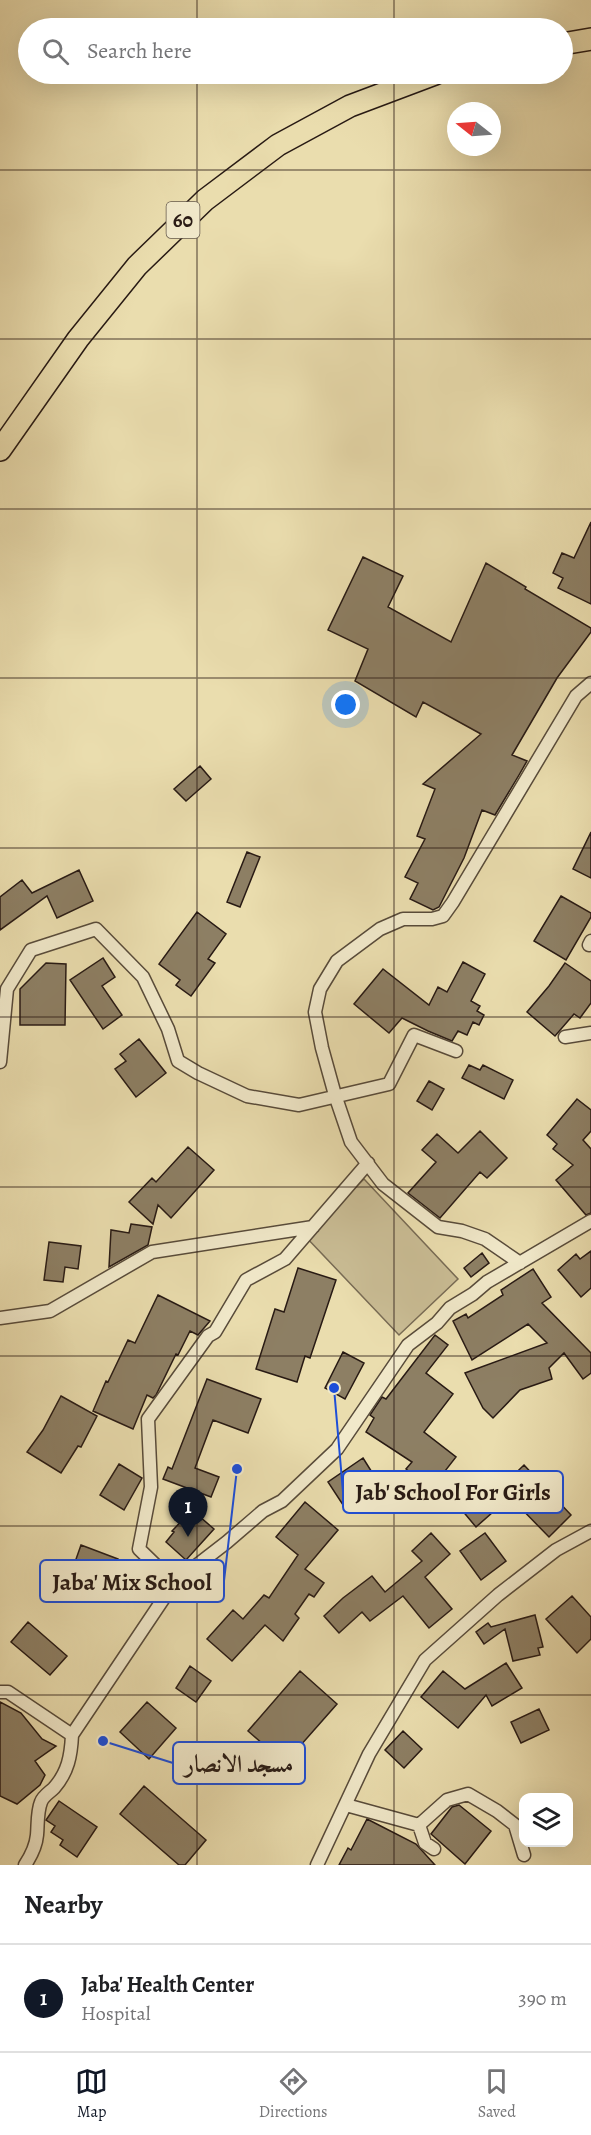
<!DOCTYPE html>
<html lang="en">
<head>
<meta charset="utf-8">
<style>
  body { margin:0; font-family:Alegreya,Amiri,serif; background:#f2f2f2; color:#202124 }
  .controls { position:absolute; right:18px; bottom:18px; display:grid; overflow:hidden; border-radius:12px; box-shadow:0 6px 24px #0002 }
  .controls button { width:54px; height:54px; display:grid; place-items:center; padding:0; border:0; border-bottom:2px solid #e0e0e0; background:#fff; color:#202124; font:30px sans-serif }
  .compass { position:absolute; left:447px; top:102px; width:54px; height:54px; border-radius:50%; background:#fff; box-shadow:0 6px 24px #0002; rotate:287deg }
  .you { position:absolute; left:346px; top:705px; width:21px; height:21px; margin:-15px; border:4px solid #fff; border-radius:50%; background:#1a73e8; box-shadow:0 0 0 9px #1a73e833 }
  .badge { display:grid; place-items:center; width:39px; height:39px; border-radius:50%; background:#111827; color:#fff; font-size:20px; font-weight:700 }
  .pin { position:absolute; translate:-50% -50px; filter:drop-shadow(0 2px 3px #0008) }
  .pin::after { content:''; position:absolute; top:32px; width:21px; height:18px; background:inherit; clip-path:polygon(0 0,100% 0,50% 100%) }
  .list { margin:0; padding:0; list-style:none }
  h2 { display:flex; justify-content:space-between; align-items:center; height:78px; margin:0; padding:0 24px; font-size:26px }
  h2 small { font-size:20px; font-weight:400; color:#757577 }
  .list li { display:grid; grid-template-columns:39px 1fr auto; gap:18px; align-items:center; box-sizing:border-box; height:108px; padding:0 24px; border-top:2px solid #e0e0e0 }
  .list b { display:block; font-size:22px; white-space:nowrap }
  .list p { margin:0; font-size:20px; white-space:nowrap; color:#757577 }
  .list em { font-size:20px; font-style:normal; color:#757577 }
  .icon { flex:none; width:33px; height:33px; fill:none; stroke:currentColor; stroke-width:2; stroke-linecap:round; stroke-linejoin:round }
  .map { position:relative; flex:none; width:591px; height:1865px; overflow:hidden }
  .search { position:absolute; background:#fff; box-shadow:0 6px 24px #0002; left:18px; right:18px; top:18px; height:66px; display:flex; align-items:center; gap:15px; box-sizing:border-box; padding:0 21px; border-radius:33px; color:#757577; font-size:22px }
  .sheet { height:186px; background:#fff }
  nav { display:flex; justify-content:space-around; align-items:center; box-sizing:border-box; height:84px; border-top:2px solid #e0e0e0; background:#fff; font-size:16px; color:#757577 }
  nav a { display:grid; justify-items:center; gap:3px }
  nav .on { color:#111827 }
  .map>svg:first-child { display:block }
  .green { fill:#c9bc94; stroke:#786b54; stroke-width:1.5 }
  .building { fill:#8d7f64; stroke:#281a14; stroke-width:1.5 }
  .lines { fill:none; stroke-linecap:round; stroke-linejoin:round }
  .minor-casing { stroke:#584b3a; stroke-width:15 }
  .trunk-casing { stroke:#281a14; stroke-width:24 }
  .minor { stroke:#f1e9ca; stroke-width:12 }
  .trunk { stroke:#eaddae; stroke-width:21 }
  .grid { fill:none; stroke:#281a14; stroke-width:1.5; stroke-opacity:0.55 }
  .labels { text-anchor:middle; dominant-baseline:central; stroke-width:4.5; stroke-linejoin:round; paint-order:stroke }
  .shield { fill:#f1e9ca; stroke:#64584b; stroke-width:1.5 }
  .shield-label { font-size:21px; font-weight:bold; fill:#281a14 }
  .leader { fill:none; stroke:#1d4ed8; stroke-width:2 }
  .callout-dot { fill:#1d4ed8; stroke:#f1e9ca; stroke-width:2 }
  .callout { fill:#f1e9ca; stroke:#1d4ed8; stroke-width:2 }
  .callout-label { font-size:24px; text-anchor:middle; font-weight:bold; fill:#281a14 }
</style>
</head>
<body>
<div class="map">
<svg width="591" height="1865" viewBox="0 0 591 1865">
  <rect width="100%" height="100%" fill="#eaddae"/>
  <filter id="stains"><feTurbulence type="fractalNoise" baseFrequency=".00333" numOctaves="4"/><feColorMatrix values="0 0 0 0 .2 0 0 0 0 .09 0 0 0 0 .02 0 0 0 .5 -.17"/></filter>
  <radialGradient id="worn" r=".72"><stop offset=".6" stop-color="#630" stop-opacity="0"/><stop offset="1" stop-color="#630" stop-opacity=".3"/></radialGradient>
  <path class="green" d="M364,1179L458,1279L399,1335L305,1236Z"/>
  <path class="building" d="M591,522V604L558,588L563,578L553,573L562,553L574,558Z
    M363,557L403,576L388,607L451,642L486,563L526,587L525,589L591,628V632L557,678L512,755L527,761L519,775L495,815L482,810L464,858L439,907L433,910L410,899L418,883L405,877L425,839L417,836L435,789L423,784L481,734L423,702L416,717L355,681L368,649L328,630Z
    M200,766L211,779L186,801L174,789Z
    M591,832V878L573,869Z
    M247,852L260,857L240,907L227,902Z
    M79,870L93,901L57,918L47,896L0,930V897L22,880L32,893Z
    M561,896L591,913V917L566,960L534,941Z
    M197,912L226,934L208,959L215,963L191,996L176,985L180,980L159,964Z
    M103,958L115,977L102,986L122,1015L103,1029L70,980Z
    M463,962L485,974L471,1001L480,1006L477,1011L484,1015L479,1025L473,1022L467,1035L458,1031L452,1041L428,1031L402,1018L389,1033L354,1004L383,969L429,1005L438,987L447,992Z
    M46,963L66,964L65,1025H20V989Z
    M565,963L591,981V1003L580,1018L574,1014L555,1036L527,1012L549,986Z
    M139,1039L166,1073L136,1097L115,1069L126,1061L120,1054Z
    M469,1065L480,1070L483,1065L513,1080L504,1099L462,1078Z
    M429,1081L444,1089L432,1110L417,1101Z
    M577,1099L591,1110V1131L583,1140L591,1149V1213L586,1215L556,1180L573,1165L553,1149L557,1144L547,1135Z
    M480,1131L507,1158L487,1178L480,1172L440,1218L408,1193L436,1162L422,1150L437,1134L458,1153Z
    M188,1147L214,1170L171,1218L158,1205L153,1224L129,1202L152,1178L156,1182Z
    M131,1224L152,1227L148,1245L109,1267L111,1230L129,1233Z
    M49,1242L81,1246L78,1269L65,1267L63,1282L44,1280Z
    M591,1251V1288L581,1297L558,1270L576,1254L580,1259Z
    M482,1253L489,1263L471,1277L464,1268Z
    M298,1268L336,1280L310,1358L305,1356L297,1382L256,1369L275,1309L284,1312Z
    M533,1269L551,1297L542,1303L591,1353V1373L583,1379L564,1353L549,1368L552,1379L520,1390L493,1418L483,1408L465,1373L547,1343L528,1324L472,1360L453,1321L466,1314L468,1318L503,1295L501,1290Z
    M158,1295L210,1321L198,1335L190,1331L178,1355L176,1354L156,1395L153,1398L147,1395L133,1429L93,1411L106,1381L108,1382L128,1340L135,1343Z
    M435,1335L448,1345L426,1373L453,1394L424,1432L456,1457L431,1489L406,1469L412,1462L366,1432L374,1418L370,1415L382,1397L386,1399Z
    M343,1352L364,1363L345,1399L325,1388Z
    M207,1379L261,1399L248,1433L213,1420L195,1468L219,1477L211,1497L163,1479L168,1467L172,1469Z
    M61,1396L97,1416L81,1447L78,1446L61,1473L27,1452L43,1430Z
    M363,1458L380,1485L345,1508L328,1482Z
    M119,1464L142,1478L124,1510L100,1495Z
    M524,1465L571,1515L549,1537L510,1497L476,1527L456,1503L484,1479L495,1493Z
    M305,1502L338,1530L305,1569L324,1583L314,1597L309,1594L295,1614L299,1618L283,1641L265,1625L232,1661L207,1639L233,1610L243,1619L264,1595L269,1598L298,1555L276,1537Z
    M192,1510L214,1529L186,1560L166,1542L174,1532L172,1531Z
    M431,1533L450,1554L425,1577L452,1609L429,1628L403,1596L370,1621L362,1612L339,1633L324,1616L343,1598L372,1576L385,1592L422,1561L412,1551Z
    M485,1533L506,1561L481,1580L460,1551Z
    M81,1545L118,1559L108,1589L85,1581L82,1587L68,1582Z
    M572,1596L591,1617V1639L577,1653L546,1619Z
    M535,1615L543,1647L538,1648L540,1655L513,1661L505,1629L484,1644L476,1632L488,1623L491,1627Z
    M28,1622L67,1656L50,1675L11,1642Z
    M506,1663L522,1688L492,1706L486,1695L458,1728L421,1697L443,1671L465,1689Z
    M190,1666L211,1681L196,1702L176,1688Z
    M300,1671L337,1704L285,1763L248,1731Z
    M0,1702L21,1713L42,1739L56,1746L35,1761L45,1775L40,1785L17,1804L0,1796Z
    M147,1702L176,1728L149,1759L120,1732Z
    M539,1709L549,1730L521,1743L511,1722Z
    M403,1731L422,1749L404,1768L385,1750Z
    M144,1786L206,1840L185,1865H179L120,1814Z
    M59,1801L97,1827L77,1857L60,1845L63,1840L51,1832L55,1826L46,1820Z
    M459,1805L491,1831L465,1864L431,1834L452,1807Z
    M367,1819L416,1844L435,1865H339L348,1848L351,1850Z"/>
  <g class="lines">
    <g class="minor-casing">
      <path id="minor" d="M589,945L591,941
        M565,1037L591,1033
        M0,1062L7,989L31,950L96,929L143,977L168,1029L178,1061L198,1073L247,1096L299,1105L389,1084L414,1035L456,1051
        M520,1263L485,1239L462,1231L438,1227L383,1184L351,1142L335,1095L322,1048L315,1012L320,989L337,961L380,929L403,919H432L443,916L453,902L576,696L591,683
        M0,1318L50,1311L152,1252L313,1227
        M174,1583L139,1549L151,1487L148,1419L208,1336L215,1332L246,1280L285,1259L368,1163
        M0,1692H8L72,1735
        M346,1805L419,1825L447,1800L468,1794L497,1811L515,1825L524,1855
        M419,1825L425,1843L434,1849
        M25,1865C31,1856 36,1846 37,1835C38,1824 37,1812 41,1802C43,1796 50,1792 54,1788C68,1772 71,1756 72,1735L174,1583L227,1542L263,1511L282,1501L337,1449L408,1345L437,1323L450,1308L473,1294L487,1282L591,1221
        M317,1865L369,1754L425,1660L498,1595L556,1550L591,1531"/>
    </g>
    <g class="trunk-casing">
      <path id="trunk" d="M562,44L591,39
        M0,450L78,339L137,266L205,200L278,145L350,106L435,74"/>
    </g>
    <use href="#minor" class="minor"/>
    <use href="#trunk" class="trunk"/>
  </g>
  <path class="grid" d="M197,0V28M394,0V28M197,74V1865M394,74V1865M0,170H591M0,339H591M0,509H591M0,678H591M0,848H591M0,1017H591M0,1187H591M0,1356H591M0,1526H591M0,1695H591"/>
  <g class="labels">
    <rect class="shield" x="166.5" y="202" width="33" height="36" rx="4.5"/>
    <g class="shield-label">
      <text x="183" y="220">60</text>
    </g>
  </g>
  <path class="leader" d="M334 1388L343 1492M237 1469L224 1581M103 1741L173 1763"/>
  <g class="callout-dot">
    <circle cx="334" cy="1388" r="6"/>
    <circle cx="237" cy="1469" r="6"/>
    <circle cx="103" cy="1741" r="6"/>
  </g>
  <g class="callout">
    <rect x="343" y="1471" width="220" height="42" rx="6"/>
    <rect x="40" y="1560" width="184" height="42" rx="6"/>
    <rect x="173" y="1742" width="132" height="42" rx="6"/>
  </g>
  <g class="callout-label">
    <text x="453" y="1500">Jab' School For Girls</text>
    <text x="132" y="1590">Jaba' Mix School</text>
    <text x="239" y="1772">مسجد الانصار</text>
  </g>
  <rect width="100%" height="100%" filter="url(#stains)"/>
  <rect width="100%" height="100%" fill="url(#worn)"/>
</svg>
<div class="controls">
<button><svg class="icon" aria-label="layers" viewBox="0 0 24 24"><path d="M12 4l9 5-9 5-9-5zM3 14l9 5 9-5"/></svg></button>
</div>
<svg class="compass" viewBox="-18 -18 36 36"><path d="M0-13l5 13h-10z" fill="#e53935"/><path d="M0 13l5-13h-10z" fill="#757577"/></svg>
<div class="you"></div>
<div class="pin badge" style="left:188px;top:1537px">1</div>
<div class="search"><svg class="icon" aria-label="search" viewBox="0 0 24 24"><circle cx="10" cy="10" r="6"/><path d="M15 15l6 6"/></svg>Search here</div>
</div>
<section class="sheet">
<h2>Nearby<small></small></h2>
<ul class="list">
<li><span class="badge">1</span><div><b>Jaba' Health Center</b><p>Hospital</p></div><em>390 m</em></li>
</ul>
</section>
<nav>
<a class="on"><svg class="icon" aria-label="map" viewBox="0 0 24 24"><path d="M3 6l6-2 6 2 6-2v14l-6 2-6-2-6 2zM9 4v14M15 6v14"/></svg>Map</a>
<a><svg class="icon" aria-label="directions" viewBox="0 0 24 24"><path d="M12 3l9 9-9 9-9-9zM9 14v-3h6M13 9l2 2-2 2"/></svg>Directions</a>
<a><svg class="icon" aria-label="saved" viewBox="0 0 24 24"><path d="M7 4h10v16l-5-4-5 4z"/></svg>Saved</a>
</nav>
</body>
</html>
